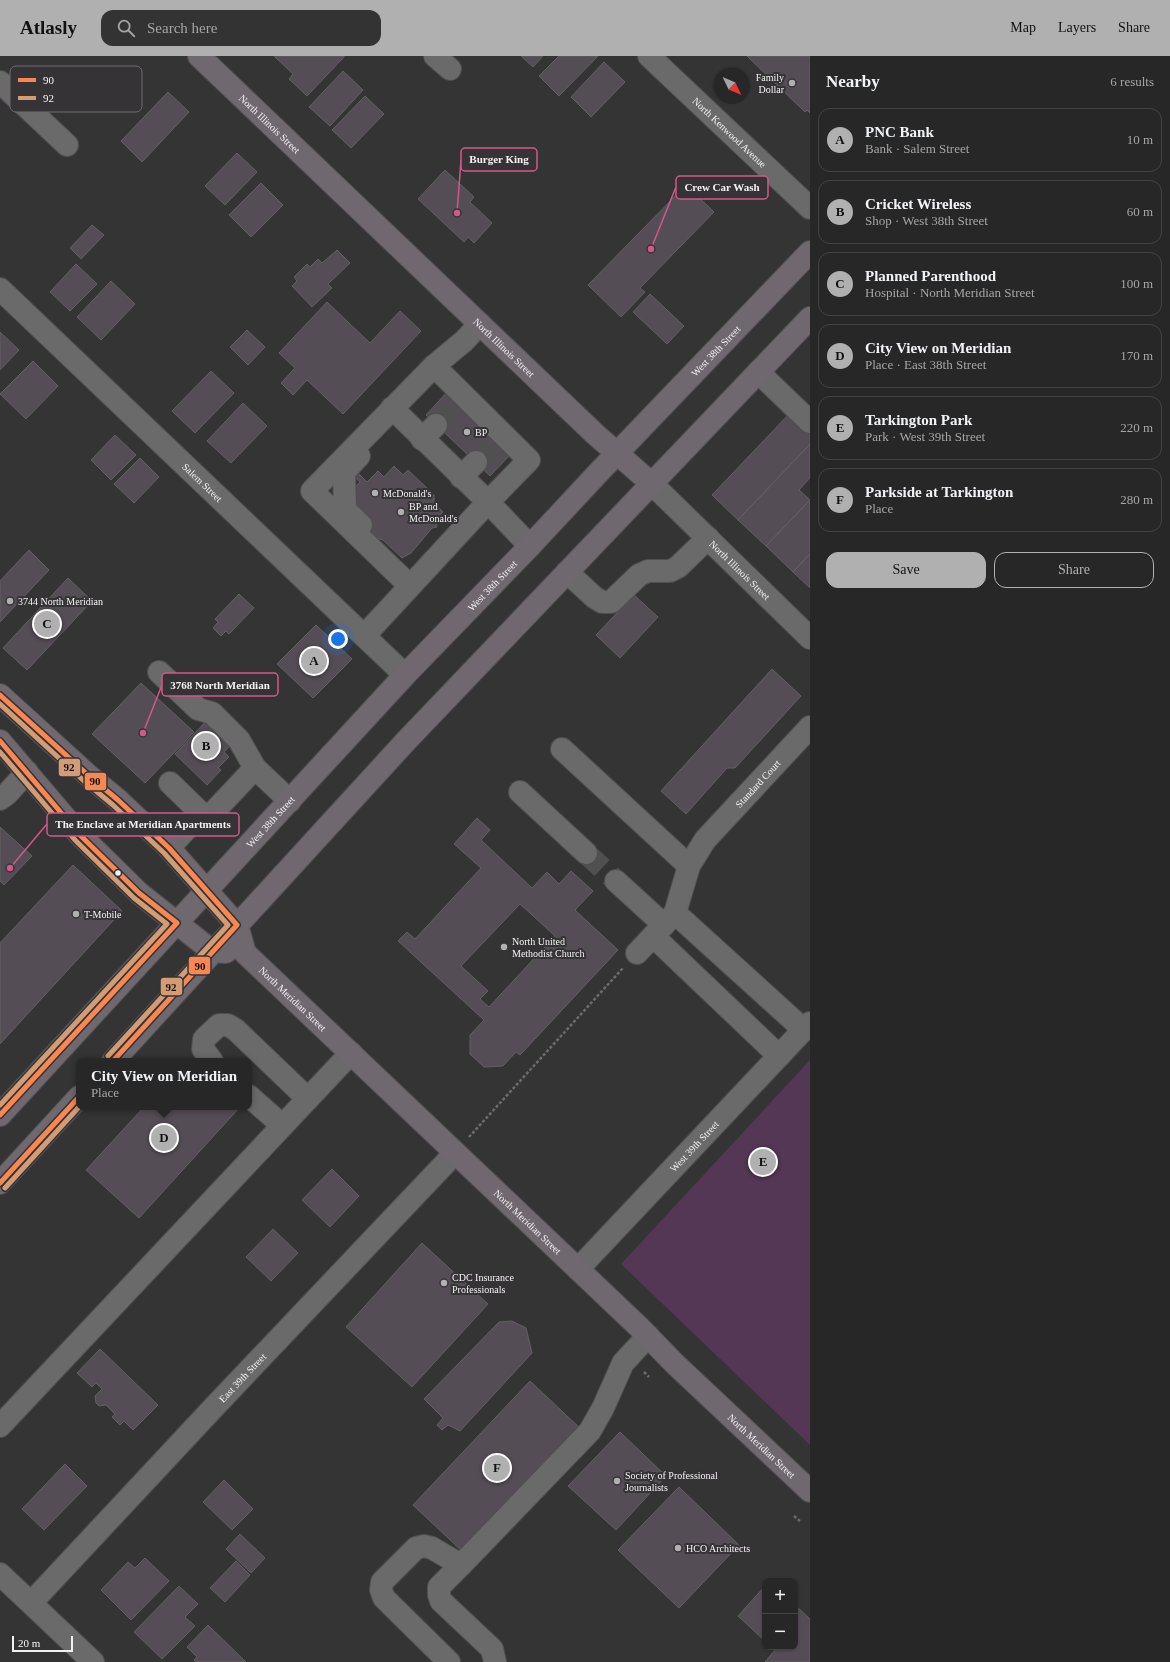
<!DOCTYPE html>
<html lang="en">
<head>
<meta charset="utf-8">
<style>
  body { margin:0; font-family:Georgia,serif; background:#333; color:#f1f3f6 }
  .controls { position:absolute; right:12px; bottom:12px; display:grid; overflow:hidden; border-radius:8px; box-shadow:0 1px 3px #0004 }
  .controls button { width:36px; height:36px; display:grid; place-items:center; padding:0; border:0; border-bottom:1px solid #434444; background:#272727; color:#f1f3f6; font:20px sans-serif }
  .compass { position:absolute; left:714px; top:12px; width:36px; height:36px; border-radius:50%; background:#272727; box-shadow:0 1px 3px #0004; rotate:134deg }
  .scale { position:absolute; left:12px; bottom:10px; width:61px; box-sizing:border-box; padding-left:4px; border:2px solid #f3f2f3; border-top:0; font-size:11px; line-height:14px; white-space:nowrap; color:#f3f2f3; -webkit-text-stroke:3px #353335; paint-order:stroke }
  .you { position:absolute; left:338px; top:583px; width:14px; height:14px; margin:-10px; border:3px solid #fff; border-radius:50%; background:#1a73e8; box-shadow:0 0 0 6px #1a73e833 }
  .badge { display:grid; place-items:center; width:26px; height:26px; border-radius:50%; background:#b0b0b0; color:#111; font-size:13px; font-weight:700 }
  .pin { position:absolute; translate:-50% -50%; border:2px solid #fff; box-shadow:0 1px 4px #0006 }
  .popup { position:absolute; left:76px; top:1002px; width:176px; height:52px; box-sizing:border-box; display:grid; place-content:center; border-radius:8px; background:#272727; filter:drop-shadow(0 1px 3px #0005); font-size:13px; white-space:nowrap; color:#a4a5a7 }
  .popup b { font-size:15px; color:#f1f3f6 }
  .popup::after { content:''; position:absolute; left:50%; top:100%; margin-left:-8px; border:8px solid transparent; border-top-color:#272727 }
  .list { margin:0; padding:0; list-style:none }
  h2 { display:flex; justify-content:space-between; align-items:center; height:52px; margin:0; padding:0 16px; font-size:17px }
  h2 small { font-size:13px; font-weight:400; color:#a4a5a7 }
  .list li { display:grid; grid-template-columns:26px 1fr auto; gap:12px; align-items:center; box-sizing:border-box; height:64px; margin:0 8px 8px; padding:0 8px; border:1px solid #434444; border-radius:12px }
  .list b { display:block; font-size:15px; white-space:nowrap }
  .list p { margin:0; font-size:13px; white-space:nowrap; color:#a4a5a7 }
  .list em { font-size:13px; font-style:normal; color:#a4a5a7 }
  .actions { display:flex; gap:8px; padding:12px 16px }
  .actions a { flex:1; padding:9px 0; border:1px solid #b0b0b0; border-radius:12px; text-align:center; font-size:14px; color:#b0b0b0 }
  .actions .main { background:#b0b0b0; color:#111 }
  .icon { flex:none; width:22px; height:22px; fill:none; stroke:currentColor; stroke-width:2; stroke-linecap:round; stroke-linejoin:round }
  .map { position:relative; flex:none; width:810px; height:1606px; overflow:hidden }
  header { display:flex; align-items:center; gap:24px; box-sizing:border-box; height:56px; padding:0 20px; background:#b0b0b0; color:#111 }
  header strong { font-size:19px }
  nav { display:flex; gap:22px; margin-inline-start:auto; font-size:14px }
  .search { width:280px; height:36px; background:#333; display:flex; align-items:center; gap:10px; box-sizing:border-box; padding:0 14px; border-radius:12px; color:#a4a5a7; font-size:15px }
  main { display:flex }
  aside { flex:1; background:#272727 }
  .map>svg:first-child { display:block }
  .green { fill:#533754 }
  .building { fill:#554d55; stroke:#616161; fill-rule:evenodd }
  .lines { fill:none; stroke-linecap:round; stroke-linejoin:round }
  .minor-tunnel { stroke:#515051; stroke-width:22; stroke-dasharray:22 11; stroke-linecap:butt }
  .minor-casing { stroke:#504f50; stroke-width:24 }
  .major-casing { stroke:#504f50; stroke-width:24 }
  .path { stroke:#6c6c6c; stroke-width:2.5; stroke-dasharray:3 2; stroke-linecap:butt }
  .minor { stroke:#6a6a6a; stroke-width:22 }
  .major { stroke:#6f686f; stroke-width:22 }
  .bus-1-casing { stroke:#353335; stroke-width:8 }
  .bus-2-casing { stroke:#353335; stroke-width:8 }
  .bus-1 { stroke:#f88751; stroke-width:5 }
  .bus-2 { stroke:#d39c74; stroke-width:5 }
  .poi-dot { fill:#b0b0b0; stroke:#353335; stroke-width:1.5 }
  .bus-dot { fill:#f3f2f3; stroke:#353335; stroke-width:1.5 }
  .labels { text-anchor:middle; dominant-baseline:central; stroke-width:4; stroke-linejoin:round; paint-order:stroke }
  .poi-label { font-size:10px; fill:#f3f2f3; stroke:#353335; text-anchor:start }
  .street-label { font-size:10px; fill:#f3f2f3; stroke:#353335 }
  .key { fill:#353335; stroke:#6e6c6e; stroke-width:1 }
  .key-label { font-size:11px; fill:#f3f2f3 }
  .leader { fill:none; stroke:#d15989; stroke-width:1.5 }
  .callout-dot { fill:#d15989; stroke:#353335; stroke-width:1.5 }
  .callout { fill:#353335; stroke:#d15989; stroke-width:1.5 }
  .callout-label { font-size:11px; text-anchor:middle; font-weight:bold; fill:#f3f2f3 }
  .line-badge { stroke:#353335; stroke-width:1.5 }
  .pale-badge-label { font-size:11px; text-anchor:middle; font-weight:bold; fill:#111 }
</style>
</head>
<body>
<header>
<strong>Atlasly</strong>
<div class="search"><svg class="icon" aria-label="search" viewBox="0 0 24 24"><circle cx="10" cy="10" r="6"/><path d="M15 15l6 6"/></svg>Search here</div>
<nav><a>Map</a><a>Layers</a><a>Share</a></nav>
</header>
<main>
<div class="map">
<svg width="810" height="1606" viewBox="0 0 810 1606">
  <rect width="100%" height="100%" fill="#343434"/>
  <path class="green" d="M810,1004V1389L621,1208Z"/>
  <path class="building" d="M274,0H344V1L307,40L289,23L293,18Z
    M521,0H543L533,11Z
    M559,0H598L559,40L539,20Z
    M747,0H810V57L807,54L805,56Z
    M604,6L625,26L591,61L571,41Z
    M343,15L363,34L330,70L309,51Z
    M168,36L189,56L142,106L121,85Z
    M365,40L384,58L351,92L332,74Z
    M237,97L257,116L225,149L205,130Z
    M445,114L474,141L470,146L492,167L474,187L468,181L464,186L418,143Z
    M261,127L283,149L251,181L229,159Z
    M686,129L714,156L640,232L645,236L621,261L588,229Z
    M92,169L104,179L81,203L70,192Z
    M337,194L350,207L328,228L332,232L312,251L292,230L297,225L294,221L307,208L310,211L318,203L322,207Z
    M76,208L97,228L70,255L50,236Z
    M111,225L135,248L101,284L77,261Z
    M650,238L684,270L667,288L633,256Z
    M327,246L370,287L400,255L421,275L343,358L307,324L293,339L281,327L295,312L279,297Z
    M247,274L265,291L248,309L230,291Z
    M0,276L19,294L0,314Z
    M33,305L58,330L26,363L0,338Z
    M211,315L234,337L195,377L172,355Z
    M448,335L513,396L490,420L426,359Z
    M243,347L267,370L231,407L207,385Z
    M791,356L810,374V388L738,464L712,439Z
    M115,379L136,399L111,424L91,404Z
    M810,388V422L799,434L810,444L766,490L738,464Z
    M140,402L159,421L134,447L114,428Z
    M394,410L403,419L408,414L429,434L427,438L434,439V447L443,456L436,464L437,471L432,472L411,497L402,502L383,484L377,482L365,472L347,440L360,426L350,417L354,413L367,426L378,415L384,421Z
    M810,444V498L793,516L766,490Z
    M29,494L49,514L0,566V525Z
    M810,498V532L793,516Z
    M68,522L92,545L27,614L3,592Z
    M239,538L254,552L229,578L226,575L221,580L213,572L218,566L215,563Z
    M634,539L658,561L620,602L596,579Z
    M316,569L352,603L313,642L277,608Z
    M772,613L801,640L735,712H727L686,758L661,735Z
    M141,627L194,676L145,727L92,678Z
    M210,661L234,685L224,696L229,701L218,712L221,714L207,729L175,698Z
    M477,762L490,774L481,784L532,832L547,816L559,828L571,815L593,835L575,854L618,894L520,999L516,996L503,1010L484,1011L470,998V979L484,964L398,885L407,876L415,883L481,812L454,788ZM520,848L555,880L489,951L480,943L488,935L461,910Z
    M0,771L32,800L4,829L0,825Z
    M73,809L122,855L0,988V887Z
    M144,1051H240L139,1162L86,1114Z
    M332,1113L359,1140L330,1171L302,1144Z
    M273,1173L298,1197L271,1225L246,1201Z
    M422,1187L488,1248L412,1331L346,1271Z
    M512,1265L526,1272L532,1297L460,1375L448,1369L442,1374L437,1369L443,1362L424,1343L499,1266Z
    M100,1293L158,1349L133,1374L124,1365L120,1369L112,1361L115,1358L106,1349L99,1350L96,1347L95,1340L102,1333L96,1327L92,1331L77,1317Z
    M530,1325L582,1374L465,1498L413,1449Z
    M620,1376L666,1420L616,1474L568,1430Z
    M65,1408L87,1430L44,1474L22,1453Z
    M224,1424L253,1453L232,1474L203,1446Z
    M679,1431L739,1489L679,1552L618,1494Z
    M240,1478L265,1502L251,1517L226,1493Z
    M145,1502L169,1525L131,1564L101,1534L128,1506L135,1512Z
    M236,1505L250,1519L225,1546L210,1532Z
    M179,1530L198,1548L185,1561L195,1570L162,1603L134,1576Z
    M765,1530V1585L738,1560Z
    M795,1549L810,1563V1606H765L775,1594L772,1591H795Z
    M208,1569L246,1606H196L194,1604L197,1601L187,1591Z"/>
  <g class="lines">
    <path class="minor-tunnel" d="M436,369L459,345
      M476,406L499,383
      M586,797L616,825"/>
    <g class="minor-casing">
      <g id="minor">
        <path d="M435,0L450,13"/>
        <path id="s1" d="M649,0L810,152"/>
        <path d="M0,26L67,89"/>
        <path id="s2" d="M0,233L405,619"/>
        <path d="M480,268L464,285L434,310L529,404L488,446L530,490"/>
        <path d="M758,316L810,366"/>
        <path d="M422,383L436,369"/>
        <path d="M359,400L344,416L345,454L361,469"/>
        <path d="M461,421L476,406"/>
        <path id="s3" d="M652,428L810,582"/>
        <path d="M567,516L594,541L602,546H611L639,519L648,515H670L678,511L708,482"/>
        <path d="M410,530L312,435L434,310"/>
        <path d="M364,580L488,446L392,352"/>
        <path d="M159,616L198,653L212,657L239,684L255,712L290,745"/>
        <path d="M562,693L689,810"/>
        <path d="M170,727L207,763L255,712"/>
        <path d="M520,736L586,797"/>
        <path d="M0,743L7,738L27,716"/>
        <path d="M169,792L201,757"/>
        <path d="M616,825L664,869"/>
        <path d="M675,857L804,974"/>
        <path d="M653,880L779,1000"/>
        <path id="s4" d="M637,897L675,857L689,810L705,784L810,671"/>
        <path d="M212,1005L203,993L204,983L219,969H228L236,974L308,1043"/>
        <path d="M249,1040L275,1063"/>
        <path id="s5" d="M578,1213L810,967"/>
        <path d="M0,1370L351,997"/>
        <path d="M461,1509L439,1531V1539L441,1545L492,1593L495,1606"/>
        <path d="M0,1518L93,1606"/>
        <path id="s6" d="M31,1547L215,1350L455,1097"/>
        <path d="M449,1606L384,1542L381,1534L382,1526L416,1492L424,1490L432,1492L461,1509L590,1375L603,1352L623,1307L648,1280"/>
      </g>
    </g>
    <g class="major-casing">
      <g id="major">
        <path id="s7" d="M199,0L595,378L652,428"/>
        <path id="s8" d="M0,639L89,720L118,744L169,792L237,869L245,897L640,1272L675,1308L810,1435"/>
        <path d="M0,685L80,779L139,837L212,895L226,896"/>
        <path d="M113,1005L406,685L810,262"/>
        <path id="s9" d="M0,1059L405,619L530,490L599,416L810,196"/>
        <path d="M0,1127L79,1041"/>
      </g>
    </g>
    <path class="path" d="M469,1081L623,912
      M644,1316L649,1321
      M794,1460L800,1465"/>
    <use href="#minor" class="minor"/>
    <use href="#major" class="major"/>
    <g class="bus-1-casing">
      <path id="bus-1" d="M0,639L89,720L118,744L169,792L237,869L113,1005
        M0,685L80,779L139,837L177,867L0,1059
        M0,1127L79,1041"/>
    </g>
    <g class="bus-2-casing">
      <path id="bus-2" d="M0,648L84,725L113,749L164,797L228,869L108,1000
        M0,696L75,784L134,842L167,868L0,1049
        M5,1132L79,1051"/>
    </g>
    <use href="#bus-1" class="bus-1"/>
    <use href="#bus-2" class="bus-2"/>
  </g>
  <g class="poi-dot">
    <circle cx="792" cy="27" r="4"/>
    <circle cx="467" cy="376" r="4"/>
    <circle cx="375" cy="437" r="4"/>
    <circle cx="401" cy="456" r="4"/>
    <circle cx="10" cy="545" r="4"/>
    <circle cx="76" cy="858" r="4"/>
    <circle cx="504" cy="891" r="4"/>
    <circle cx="444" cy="1227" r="4"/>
    <circle cx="617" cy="1425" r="4"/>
    <circle cx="678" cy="1492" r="4"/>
  </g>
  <circle class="bus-dot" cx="118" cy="817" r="3.5"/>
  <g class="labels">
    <g class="poi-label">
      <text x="784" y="21" text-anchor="end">Family<tspan x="784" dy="12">Dollar</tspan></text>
      <text x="475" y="376">BP</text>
      <text x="383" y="437">McDonald's</text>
      <text x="409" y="450">BP and<tspan x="409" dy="12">McDonald's</tspan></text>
      <text x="18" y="545">3744 North Meridian</text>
      <text x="84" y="858">T-Mobile</text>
      <text x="512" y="885">North United<tspan x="512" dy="12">Methodist Church</tspan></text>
      <text x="452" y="1221">CDC Insurance<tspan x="452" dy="12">Professionals</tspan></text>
      <text x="625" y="1419">Society of Professional<tspan x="625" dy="12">Journalists</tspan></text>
      <text x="686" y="1492">HCO Architects</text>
    </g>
    <g class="street-label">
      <text stroke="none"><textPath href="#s7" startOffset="98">North Illinois Street</textPath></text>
      <text stroke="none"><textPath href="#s1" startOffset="111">North Kenwood Avenue</textPath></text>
      <text stroke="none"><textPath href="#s7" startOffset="422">North Illinois Street</textPath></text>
      <text stroke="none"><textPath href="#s9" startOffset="1047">West 38th Street</textPath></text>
      <text stroke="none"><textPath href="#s2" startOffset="280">Salem Street</textPath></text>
      <text stroke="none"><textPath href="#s3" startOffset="123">North Illinois Street</textPath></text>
      <text stroke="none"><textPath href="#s9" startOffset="723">West 38th Street</textPath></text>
      <text stroke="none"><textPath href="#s4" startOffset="212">Standard Court</textPath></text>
      <text stroke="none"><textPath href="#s9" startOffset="399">West 38th Street</textPath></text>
      <text stroke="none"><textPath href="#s8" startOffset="426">North Meridian Street</textPath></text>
      <text stroke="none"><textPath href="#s5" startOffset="169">West 39th Street</textPath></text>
      <text stroke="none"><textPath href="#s8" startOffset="750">North Meridian Street</textPath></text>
      <text stroke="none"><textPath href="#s6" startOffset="309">East 39th Street</textPath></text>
      <text stroke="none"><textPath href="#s8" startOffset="1074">North Meridian Street</textPath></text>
    </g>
  </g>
  <rect x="10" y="10" width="132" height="46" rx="6" class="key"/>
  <rect x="18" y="22" width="18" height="4" fill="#f88751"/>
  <rect x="18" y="40" width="18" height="4" fill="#d39c74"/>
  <g class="key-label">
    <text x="43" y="28">90</text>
    <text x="43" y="46">92</text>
  </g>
  <path class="leader" d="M457 157L461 104M651 193L676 131M143 677L162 629M10 812L47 768"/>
  <g class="callout-dot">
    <circle cx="457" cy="157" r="4"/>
    <circle cx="651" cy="193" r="4"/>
    <circle cx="143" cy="677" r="4"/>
    <circle cx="10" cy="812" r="4"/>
  </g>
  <g class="callout">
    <rect x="461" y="92" width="76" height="23" rx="4"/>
    <rect x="676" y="120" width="92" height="23" rx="4"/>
    <rect x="162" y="617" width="116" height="23" rx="4"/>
    <rect x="47" y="757" width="192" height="23" rx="4"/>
  </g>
  <g class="callout-label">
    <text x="499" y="107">Burger King</text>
    <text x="722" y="135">Crew Car Wash</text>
    <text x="220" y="633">3768 North Meridian</text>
    <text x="143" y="772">The Enclave at Meridian Apartments</text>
  </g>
  <g class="line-badge">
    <rect x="58" y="702" width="23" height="19" rx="4" fill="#d39c74"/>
    <rect x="84" y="716" width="23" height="19" rx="4" fill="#f88751"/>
    <rect x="188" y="900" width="23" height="19" rx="4" fill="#f88751"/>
    <rect x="160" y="921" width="23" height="19" rx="4" fill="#d39c74"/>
  </g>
  <g class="pale-badge-label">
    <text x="69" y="715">92</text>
    <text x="95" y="729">90</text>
    <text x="200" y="914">90</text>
    <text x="171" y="935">92</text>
  </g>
</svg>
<div class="controls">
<button>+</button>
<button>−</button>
</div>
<svg class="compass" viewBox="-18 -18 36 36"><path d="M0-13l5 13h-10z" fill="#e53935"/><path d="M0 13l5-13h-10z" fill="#a4a5a7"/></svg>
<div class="scale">20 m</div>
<div class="you"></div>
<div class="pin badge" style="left:314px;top:605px">A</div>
<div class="pin badge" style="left:206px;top:690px">B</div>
<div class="pin badge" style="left:47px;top:568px">C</div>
<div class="pin badge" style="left:164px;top:1082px">D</div>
<div class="popup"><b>City View on Meridian</b>Place</div>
<div class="pin badge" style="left:763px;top:1106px">E</div>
<div class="pin badge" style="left:497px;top:1412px">F</div>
</div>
<aside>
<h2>Nearby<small>6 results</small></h2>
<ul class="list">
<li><span class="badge">A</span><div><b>PNC Bank</b><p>Bank · Salem Street</p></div><em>10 m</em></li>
<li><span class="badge">B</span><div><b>Cricket Wireless</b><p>Shop · West 38th Street</p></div><em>60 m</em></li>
<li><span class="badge">C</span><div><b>Planned Parenthood</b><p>Hospital · North Meridian Street</p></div><em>100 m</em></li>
<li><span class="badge">D</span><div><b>City View on Meridian</b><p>Place · East 38th Street</p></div><em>170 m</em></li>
<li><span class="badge">E</span><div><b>Tarkington Park</b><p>Park · West 39th Street</p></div><em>220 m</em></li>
<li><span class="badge">F</span><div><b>Parkside at Tarkington</b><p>Place</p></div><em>280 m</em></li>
</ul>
<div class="actions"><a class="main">Save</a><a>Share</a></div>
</aside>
</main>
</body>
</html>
